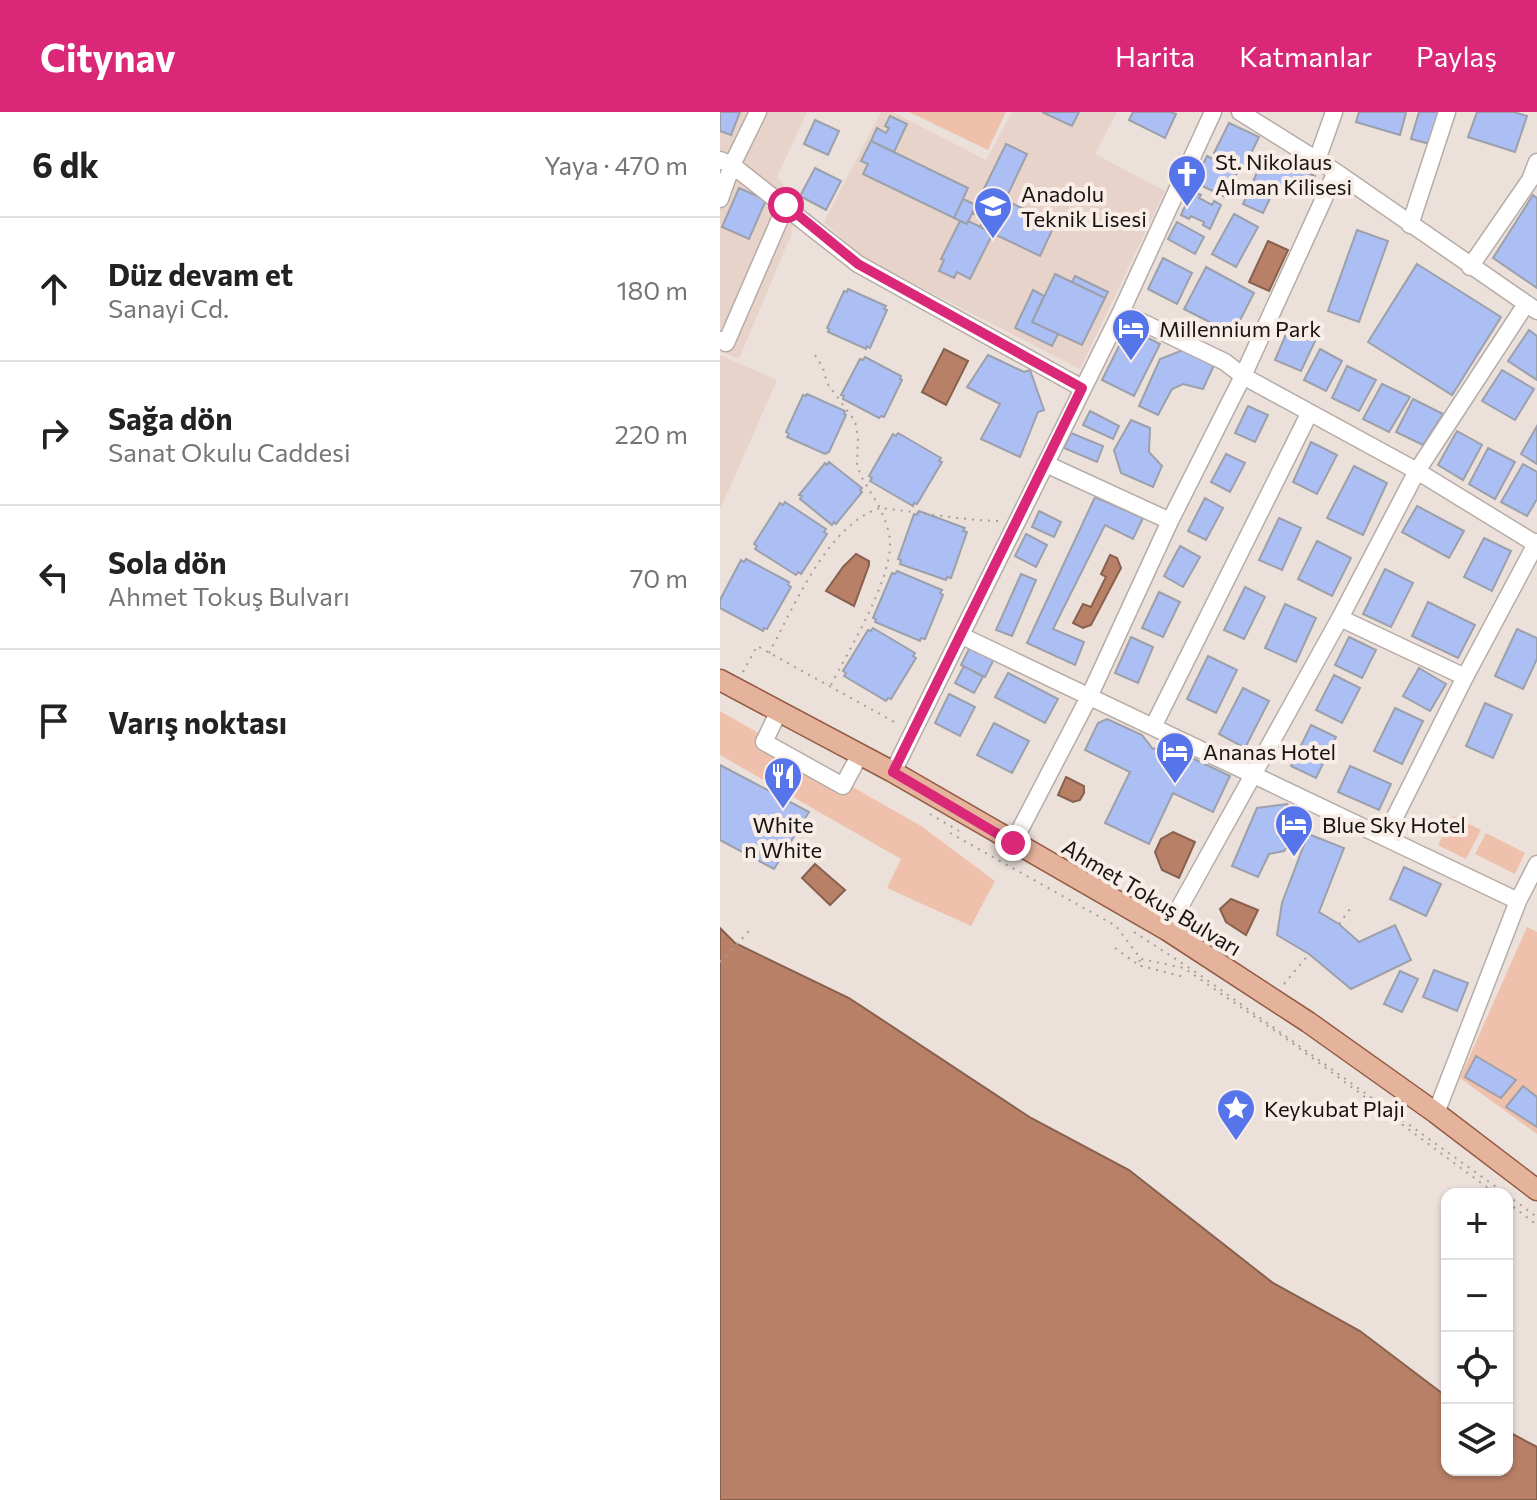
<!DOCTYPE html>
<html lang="tr">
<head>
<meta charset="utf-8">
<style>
  body { margin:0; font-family:Commissioner,sans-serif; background:#f6f6f6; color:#222 }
  .controls { position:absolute; right:24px; bottom:24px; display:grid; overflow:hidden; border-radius:16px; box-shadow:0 2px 6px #0004 }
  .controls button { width:72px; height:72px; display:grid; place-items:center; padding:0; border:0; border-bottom:2px solid #e0e0e0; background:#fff; color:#222; font:40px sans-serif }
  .stop { position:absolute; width:24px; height:24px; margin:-18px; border:6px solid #db2777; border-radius:50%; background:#fff }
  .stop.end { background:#db2777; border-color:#fff; box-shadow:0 2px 8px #0008 }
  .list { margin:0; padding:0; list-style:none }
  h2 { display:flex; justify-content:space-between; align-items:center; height:104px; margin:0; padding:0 32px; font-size:34px }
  h2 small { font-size:26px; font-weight:400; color:#767676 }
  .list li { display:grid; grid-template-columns:52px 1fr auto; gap:24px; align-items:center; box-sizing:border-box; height:144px; padding:0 32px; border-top:2px solid #e0e0e0 }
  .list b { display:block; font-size:30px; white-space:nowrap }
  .list p { margin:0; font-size:26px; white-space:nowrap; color:#767676 }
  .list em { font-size:26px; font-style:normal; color:#767676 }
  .icon { flex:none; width:44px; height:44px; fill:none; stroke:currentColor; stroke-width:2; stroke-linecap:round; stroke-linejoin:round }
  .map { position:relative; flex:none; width:817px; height:1388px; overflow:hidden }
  header { display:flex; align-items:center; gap:48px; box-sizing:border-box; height:112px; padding:0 40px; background:#db2777; color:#fff }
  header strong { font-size:38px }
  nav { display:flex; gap:44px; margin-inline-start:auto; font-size:28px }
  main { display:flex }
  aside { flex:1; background:#fff }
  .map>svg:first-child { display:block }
  .built { fill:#e7d3ca }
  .green { fill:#efc1ac }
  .water { fill:#b88167; stroke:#88604e; stroke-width:2 }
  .building { fill:#acbff4; stroke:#9ca0aa; stroke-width:2 }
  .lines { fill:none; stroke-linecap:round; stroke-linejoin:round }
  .minor-casing { stroke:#b7aca6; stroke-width:19 }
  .major-casing { stroke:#925a41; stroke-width:23 }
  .path { stroke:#a79e9a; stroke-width:2; stroke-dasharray:2 6; stroke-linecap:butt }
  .minor { stroke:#fff; stroke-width:16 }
  .major { stroke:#e5b39c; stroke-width:20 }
  .route { stroke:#db2777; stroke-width:10 }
  .labels { text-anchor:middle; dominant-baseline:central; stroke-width:8; stroke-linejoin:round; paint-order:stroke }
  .poi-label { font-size:22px; fill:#181412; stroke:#f9ede8; text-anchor:start }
  .street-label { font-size:22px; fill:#181412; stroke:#f9ede8 }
</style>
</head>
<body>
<header>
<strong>Citynav</strong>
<nav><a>Harita</a><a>Katmanlar</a><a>Paylaş</a></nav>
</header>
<main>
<aside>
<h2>6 dk<small>Yaya · 470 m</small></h2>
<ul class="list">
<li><svg class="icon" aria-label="ahead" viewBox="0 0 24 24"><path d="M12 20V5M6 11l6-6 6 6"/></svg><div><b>Düz devam et</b><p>Sanayi Cd.</p></div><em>180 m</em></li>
<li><svg class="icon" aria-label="right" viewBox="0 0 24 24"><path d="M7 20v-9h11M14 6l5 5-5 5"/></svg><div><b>Sağa dön</b><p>Sanat Okulu Caddesi</p></div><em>220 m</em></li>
<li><svg class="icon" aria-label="left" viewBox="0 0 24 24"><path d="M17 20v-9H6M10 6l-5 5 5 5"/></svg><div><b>Sola dön</b><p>Ahmet Tokuş Bulvarı</p></div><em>70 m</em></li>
<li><svg class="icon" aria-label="arrive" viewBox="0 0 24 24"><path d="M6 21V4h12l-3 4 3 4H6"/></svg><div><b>Varış noktası</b></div></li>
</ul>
</aside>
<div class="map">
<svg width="817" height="1388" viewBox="0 0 817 1388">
  <rect width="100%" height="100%" fill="#ece0db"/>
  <path class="built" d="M0,0H87L57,65L76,90L71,123L19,247L0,239Z
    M161,0H173L266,48L292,0H397L375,42L445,79L360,257L142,145L104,110Z
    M0,243L57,268L0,398Z"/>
  <path class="green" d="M189,0H286L268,38Z
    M0,599L201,714L275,769L251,814L167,776L181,747L0,643Z
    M733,704L761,718L746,747L718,733Z
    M766,721L805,741L795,762L755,742Z
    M807,815L817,820V1022L740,966Z"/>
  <path class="water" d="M548,129L568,138L549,179L529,170Z
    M224,237L248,249L226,293L202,280Z
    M136,442L149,449V453L134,494L106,479L123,455Z
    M390,443L397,446L401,456L371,513L363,516L353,511L363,492L371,495L386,465L381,462Z
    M346,665L364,674V681L360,688L353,690L338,683Z
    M453,720L475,730L459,766L442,758L435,740L441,727Z
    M95,752L125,778L110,793L82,766Z
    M511,787L538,798L526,823L506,810L500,797Z
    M0,816L15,831L129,886L311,1006L409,1058L553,1171L640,1219L727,1285V1358H787V1319L817,1335V1388H0Z"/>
  <path class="building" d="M0,0H20L11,23L0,19Z
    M322,0H359L352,14Z
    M413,0H451L456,2L445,26L409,8Z
    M639,0H684L686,1L680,23L636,10Z
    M699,0H720L710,32L691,27Z
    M757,0H794L807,4L795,40L748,25Z
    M170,4L187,12L174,40L151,29L157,16L166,21L169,16L165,14Z
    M95,8L119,19L108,43L84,32Z
    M509,11L539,25L524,56L494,41Z
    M151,29L248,76L234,106L143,62L148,52L141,49Z
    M286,32L307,42L270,120L260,115L264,106L252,101Z
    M487,44L518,59L505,85L474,70Z
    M549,49L568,52L595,64L585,83L564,76L553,80L543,101L523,92L539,56Z
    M95,56L121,69L106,98L80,84Z
    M19,76L46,88L29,127L2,115Z
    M472,79L481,83L479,86L492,93L494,89L501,93L490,117L483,113L484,110L471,104L469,107L461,103Z
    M813,83L817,86V176L773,146Z
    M243,87L256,93L247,112L234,106Z
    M285,88L335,112L320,144L270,120Z
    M514,102L538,115L516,155L492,142Z
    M240,109L247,112L248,109L273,121L250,167L237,160L234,166L219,159L224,148L221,147Z
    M457,110L484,125L475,142L448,127Z
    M637,118L668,129L639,210L608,199Z
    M443,146L472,161L457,192L428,177Z
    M697,152L781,205L732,283L648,230Z
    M486,155L534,181L513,222L464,197Z
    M335,162L385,186L362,233L312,210Z
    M355,164L388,180L385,186L352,170Z
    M128,177L166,194L164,197L167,198L150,236L147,234L146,237L108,220L109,217L107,216L124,179L127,180Z
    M313,178L324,184L312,210L338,222L332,234L295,216Z
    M569,215L596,227L581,259L555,248Z
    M408,216L440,232L414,284L382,268Z
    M809,218L817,224V268L788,249Z
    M600,237L622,249L606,279L584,268Z
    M463,238L495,251L483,277L463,272L452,277L438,303L419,294L440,247Z
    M268,243L304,260L310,258L324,298L318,300L300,345L261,327L280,292L247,275Z
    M145,245L181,264L180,267L182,268L164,305L161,304L159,306L123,287L124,284L121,283L140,247L143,248Z
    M627,254L656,268L639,299L612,286Z
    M782,258L814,277L795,308L762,289Z
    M662,272L690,285L669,320L643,307Z
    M87,282L125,299L124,302L126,303L109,340L105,342L67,325L69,322L66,320L83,283L86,284Z
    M693,287L723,302L703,333L676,320Z
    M528,294L548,303L535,330L515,321Z
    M370,299L399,314L393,327L363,313Z
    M411,308L430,316L429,340L442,354L433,375L401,361L394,338Z
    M817,314V352L801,342Z
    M737,319L762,333L743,368L718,353Z
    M178,321L221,346L219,349L222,350L197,392L194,391L193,394L150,369L152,366L149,364L173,322L176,324Z
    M351,321L383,334L377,350L344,336Z
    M591,330L617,343L597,382L573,370Z
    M768,336L795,350L775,387L749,372Z
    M506,342L525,351L510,380L491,370Z
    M109,350L142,376L140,378L142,380L116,412L114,410L112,413L80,387L82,384L79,383L105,351L107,353Z
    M803,352L817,360V387L807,404L781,390Z
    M634,354L667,371L643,423L607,406Z
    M375,385L423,406L413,427L385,413L333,517L364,530L355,553L307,531Z
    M485,386L503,396L486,428L468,419Z
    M65,390L106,417L104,420L107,422L81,462L78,460L76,463L35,437L37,434L34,432L60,391L63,393Z
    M697,394L744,419L729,446L682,420Z
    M199,399L245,416L243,419L247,420L231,466L227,465L226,468L180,452L181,448L178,447L194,402L197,403Z
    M319,399L341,410L334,425L312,415Z
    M559,406L581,416L562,458L539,448Z
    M306,422L327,433L316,455L295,444Z
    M764,426L791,439L772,479L744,465Z
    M597,429L631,446L612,484L578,467Z
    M460,434L480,445L463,475L444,464Z
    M26,447L69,470L68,473L71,475L47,517L44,516L43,519L0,496V488L21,448L24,450Z
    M665,457L693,471L671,515L643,502Z
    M177,459L222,478L220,481L223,483L205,527L201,526L200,529L155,510L156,507L153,506L172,461L175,462Z
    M301,462L316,468L292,524L276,518Z
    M525,475L545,485L524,527L504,518Z
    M439,480L460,490L443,525L422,516Z
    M708,490L755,513L738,546L692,524Z
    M565,492L596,506L576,550L545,536Z
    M153,516L195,541L193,544L196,546L171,587L168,586L166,589L124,564L126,561L123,559L148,518L151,519Z
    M797,517L817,526V547L803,577L775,564Z
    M411,525L433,535L418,571L395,561Z
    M629,525L656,538L642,566L615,553Z
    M250,535L274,547L265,565L241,553Z
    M488,544L517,558L496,601L467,587Z
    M244,554L263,565L254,581L235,571Z
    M699,556L726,572L710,599L683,584Z
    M288,561L338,587L325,611L275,585Z
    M614,563L640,576L622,611L596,598Z
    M523,576L549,589L525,636L499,622Z
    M229,582L255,595L240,624L215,611Z
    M765,591L792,603L773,646L746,634Z
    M675,596L703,609L682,652L654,639Z
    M387,607L422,623L433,637L443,634L452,639L456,649L465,650L472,646L510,664L493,700L453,681L429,732L385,711L410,660L365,638L378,611Z
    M274,611L309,629L292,661L257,643Z
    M591,613L616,625L596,666L571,654Z
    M0,653L89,700L54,757L0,728Z
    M630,654L671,672L659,698L618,680Z
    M567,692L580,707L576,722L564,739L549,742L538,765L512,754L537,696Z
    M588,722L624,736L599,800L619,812L639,830L675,813L691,848L631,877L589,842L557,823L562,791Z
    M684,755L721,772L706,804L670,787Z
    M714,858L748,871L737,899L703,885Z
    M680,859L698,867L682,900L664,892Z
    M756,944L796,968L781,986L745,965Z
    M803,974L817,985V1015L786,995Z"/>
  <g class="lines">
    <g class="minor-casing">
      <path id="minor" d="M520,0L616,60L817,199
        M0,48L12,53L138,152L362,276
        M597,48L614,0
        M0,87L12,53L38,0
        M690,113L727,0
        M750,155L810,68L817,50
        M401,200L505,250L523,264L697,359L816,432
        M0,228L6,231L66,93
        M326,352L450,409
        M620,506L745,565
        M242,524L798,789
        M59,599L44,630L123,674L140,642
        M433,615L589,302
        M173,660L401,200L493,0
        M665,725L745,565L817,430
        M293,731L369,585L450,409L523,264L616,60
        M447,818L620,506L697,359L806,192
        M716,1001L798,789L817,752"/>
    </g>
    <g class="major-casing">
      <path id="major" d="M0,568L173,660L447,818L588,910L716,1001L817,1078"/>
    </g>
    <path class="path" d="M95,243L103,256L107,271L135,309L138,325L137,353L141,364L160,396C200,400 239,408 279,409
      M49,541C74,495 107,413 160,396C165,408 170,419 170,432C170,472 128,539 110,575
      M23,560L37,534L178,612
      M210,702L239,719
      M230,721L396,814L421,847L464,856L564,925L776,1082
      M619,812L630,797
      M414,820L480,863L786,1082
      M395,836L417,852
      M420,848L418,853L464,865
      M0,850L32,816
      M564,872L589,842
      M787,1083L817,1105
      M787,1090L817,1113"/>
    <use href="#minor" class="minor"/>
    <use href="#major" class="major"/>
  </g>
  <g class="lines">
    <path class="route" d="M66,93L138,152L362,276L173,660L293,731"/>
  </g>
  <defs>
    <g id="church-pin" transform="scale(2)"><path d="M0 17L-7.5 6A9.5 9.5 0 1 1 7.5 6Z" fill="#5675ea" stroke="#f9ede8"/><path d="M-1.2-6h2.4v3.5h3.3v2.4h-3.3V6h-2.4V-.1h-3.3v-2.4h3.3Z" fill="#fff"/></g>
    <g id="school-pin" transform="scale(2)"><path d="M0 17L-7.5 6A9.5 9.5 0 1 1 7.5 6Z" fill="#5675ea" stroke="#f9ede8"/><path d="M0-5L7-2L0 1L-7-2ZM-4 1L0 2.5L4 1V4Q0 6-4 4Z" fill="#fff"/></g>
    <g id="hotel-pin" transform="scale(2)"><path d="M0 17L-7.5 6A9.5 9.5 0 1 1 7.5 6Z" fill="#5675ea" stroke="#f9ede8"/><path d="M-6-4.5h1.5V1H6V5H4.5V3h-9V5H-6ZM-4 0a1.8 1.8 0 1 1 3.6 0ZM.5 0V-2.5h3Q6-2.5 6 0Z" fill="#fff"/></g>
    <g id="restaurant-pin" transform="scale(2)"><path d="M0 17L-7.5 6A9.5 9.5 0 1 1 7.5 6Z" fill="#5675ea" stroke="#f9ede8"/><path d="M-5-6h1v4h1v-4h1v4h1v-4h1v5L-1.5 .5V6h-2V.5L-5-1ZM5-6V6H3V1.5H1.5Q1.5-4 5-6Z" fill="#fff"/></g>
    <g id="sight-pin" transform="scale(2)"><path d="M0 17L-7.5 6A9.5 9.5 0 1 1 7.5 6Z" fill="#5675ea" stroke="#f9ede8"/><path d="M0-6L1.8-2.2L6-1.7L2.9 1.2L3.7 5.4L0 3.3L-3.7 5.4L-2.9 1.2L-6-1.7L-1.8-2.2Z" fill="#fff"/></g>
  </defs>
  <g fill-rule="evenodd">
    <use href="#church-pin" x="467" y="62"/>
    <use href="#school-pin" x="273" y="94"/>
    <use href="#hotel-pin" x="411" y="216"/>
    <use href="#hotel-pin" x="455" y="639"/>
    <use href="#restaurant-pin" x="63" y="664"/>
    <use href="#hotel-pin" x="574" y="712"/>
    <use href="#sight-pin" x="516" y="996"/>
  </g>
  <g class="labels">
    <g class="poi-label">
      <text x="495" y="49">St. Nikolaus<tspan x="495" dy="25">Alman Kilisesi</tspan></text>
      <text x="301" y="81">Anadolu<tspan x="301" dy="25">Teknik Lisesi</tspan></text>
      <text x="439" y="216">Millennium Park</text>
      <text x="483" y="639">Ananas Hotel</text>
      <text x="63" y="712" text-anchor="middle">White<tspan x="63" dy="25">n White</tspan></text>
      <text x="602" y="712">Blue Sky Hotel</text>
      <text x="544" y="996">Keykubat Plajı</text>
    </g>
    <g class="street-label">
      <text transform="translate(432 785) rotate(31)">Ahmet Tokuş Bulvarı</text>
    </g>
  </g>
</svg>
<div class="controls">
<button>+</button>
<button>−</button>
<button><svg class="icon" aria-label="locate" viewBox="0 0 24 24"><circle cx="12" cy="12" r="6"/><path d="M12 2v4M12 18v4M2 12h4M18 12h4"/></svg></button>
<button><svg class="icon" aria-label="layers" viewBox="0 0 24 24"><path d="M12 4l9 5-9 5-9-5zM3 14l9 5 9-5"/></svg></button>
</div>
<div class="stop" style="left:66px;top:93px"></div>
<div class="stop end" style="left:293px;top:731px"></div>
</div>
</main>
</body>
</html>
